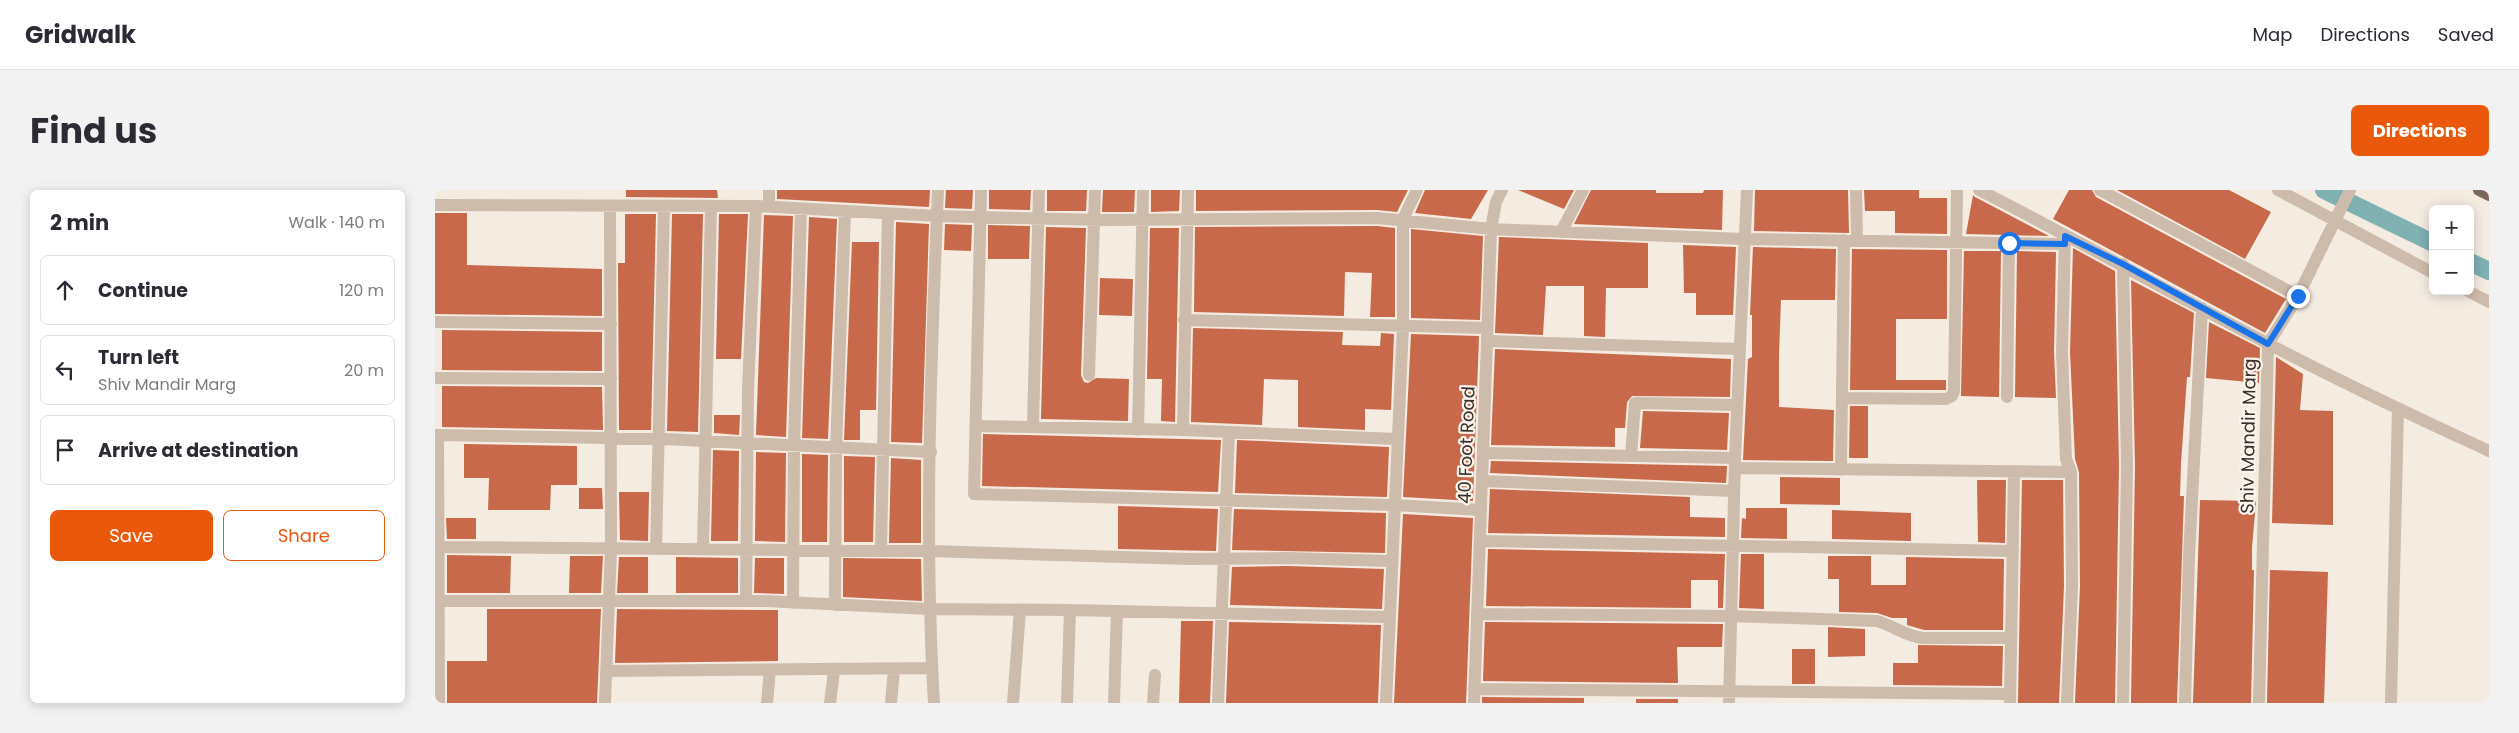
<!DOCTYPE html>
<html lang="en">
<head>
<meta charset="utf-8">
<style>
  body { margin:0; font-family:Poppins,sans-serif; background:#f2f2f3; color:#2b2b33 }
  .controls { position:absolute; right:15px; top:15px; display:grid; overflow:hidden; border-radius:8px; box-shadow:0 2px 12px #0003 }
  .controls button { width:45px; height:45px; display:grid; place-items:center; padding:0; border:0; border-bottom:1px solid #e1e1e2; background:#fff; color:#2b2b33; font:25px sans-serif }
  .stop { position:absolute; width:15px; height:15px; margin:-11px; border:4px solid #1a73e8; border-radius:50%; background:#fff }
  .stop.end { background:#1a73e8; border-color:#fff; box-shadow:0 1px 5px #0008 }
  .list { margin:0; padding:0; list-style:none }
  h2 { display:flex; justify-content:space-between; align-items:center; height:65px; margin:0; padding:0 20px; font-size:21px }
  h2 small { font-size:16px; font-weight:400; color:#7c7c81 }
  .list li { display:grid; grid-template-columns:32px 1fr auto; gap:15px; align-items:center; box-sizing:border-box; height:70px; margin:0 10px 10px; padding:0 10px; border:1px solid #e1e1e2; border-radius:8px }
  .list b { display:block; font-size:19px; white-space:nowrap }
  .list p { margin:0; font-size:16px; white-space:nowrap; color:#7c7c81 }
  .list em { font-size:16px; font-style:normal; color:#7c7c81 }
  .actions { display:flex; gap:10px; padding:15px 20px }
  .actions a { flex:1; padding:11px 0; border:1px solid #ea580c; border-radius:8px; text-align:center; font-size:18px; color:#ea580c }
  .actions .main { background:#ea580c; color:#fff }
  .icon { flex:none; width:28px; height:28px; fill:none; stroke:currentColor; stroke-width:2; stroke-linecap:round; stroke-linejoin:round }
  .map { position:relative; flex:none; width:2054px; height:513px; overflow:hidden; border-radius:8px }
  header { display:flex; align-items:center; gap:30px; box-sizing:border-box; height:70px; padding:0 25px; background:#fff; border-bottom:1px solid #e1e1e2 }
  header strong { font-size:24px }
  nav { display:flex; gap:28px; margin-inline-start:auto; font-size:18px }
  .intro { display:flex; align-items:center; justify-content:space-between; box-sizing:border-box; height:120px; padding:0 30px }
  h1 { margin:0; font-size:35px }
  .button { padding:12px 22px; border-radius:8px; background:#ea580c; color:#fff; font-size:18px; font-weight:700 }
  main { display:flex; gap:30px; padding:0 30px }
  aside { flex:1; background:#fff; border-radius:8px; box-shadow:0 2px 12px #0003 }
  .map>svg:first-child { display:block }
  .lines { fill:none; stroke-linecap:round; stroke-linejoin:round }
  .canal { stroke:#7fb0b2; stroke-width:18 }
  .building { fill:#c8694b }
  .minor { stroke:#cdbbac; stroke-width:12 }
  .major { stroke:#7d675c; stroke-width:12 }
  .route { stroke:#1a73e8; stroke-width:6 }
  .labels { text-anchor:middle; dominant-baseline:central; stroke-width:4.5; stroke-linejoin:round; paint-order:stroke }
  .street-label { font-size:18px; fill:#3b302b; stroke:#fbf5ee }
</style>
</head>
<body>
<header>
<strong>Gridwalk</strong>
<nav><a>Map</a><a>Directions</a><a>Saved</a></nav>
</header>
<div class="intro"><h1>Find us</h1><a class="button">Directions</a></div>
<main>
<aside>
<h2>2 min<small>Walk · 140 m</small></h2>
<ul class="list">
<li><svg class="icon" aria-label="ahead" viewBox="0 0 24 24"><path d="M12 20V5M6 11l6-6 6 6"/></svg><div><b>Continue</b></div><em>120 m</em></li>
<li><svg class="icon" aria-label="left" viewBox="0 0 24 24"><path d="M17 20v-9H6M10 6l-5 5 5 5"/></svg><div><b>Turn left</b><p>Shiv Mandir Marg</p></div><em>20 m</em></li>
<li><svg class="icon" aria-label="arrive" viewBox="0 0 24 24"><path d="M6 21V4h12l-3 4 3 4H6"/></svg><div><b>Arrive at destination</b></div></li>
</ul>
<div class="actions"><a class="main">Save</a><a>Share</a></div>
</aside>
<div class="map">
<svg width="2054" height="513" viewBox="0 0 2054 513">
  <rect width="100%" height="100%" fill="#f4ebe1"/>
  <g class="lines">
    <path class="canal" d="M1889,0L1998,53
      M2035,72L2054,81"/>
  </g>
  <path class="building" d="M191,0H282L283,8L191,7Z
    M342,0H495L494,17L342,9Z
    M511,0H538L537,19L510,18Z
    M554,0H596L595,20L554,19Z
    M612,0H652L651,21H612Z
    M668,0H700L699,22H667Z
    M716,0H745L744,21L716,22Z
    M761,0H973L962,22L942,20L761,21Z
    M990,0H1053L1036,29L980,23Z
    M1083,0H1139L1129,19Z
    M1156,0H1221V3H1268L1269,0H1288L1287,40L1139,34Z
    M1320,0H1413L1414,43L1319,41Z
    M1429,0H1484V8H1512V44L1460,43V21H1430Z
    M1634,0H1657L1661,7L1851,109L1830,143L1618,29Z
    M1682,0H1794L1836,22L1810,69Z
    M1538,5L1540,7L1614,46L1531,44Z
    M0,23H32V75L167,79V126L0,124Z
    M190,24H221L216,240H184L183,73H190Z
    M237,24H268L263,242L232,241Z
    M284,24H313L306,169H281Z
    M329,25L358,26L351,247L321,245Z
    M374,27L402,29L393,249L367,248Z
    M461,32L494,34L487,253L456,252Z
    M510,34L537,35L536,61L509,60Z
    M553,35L595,36L594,69H553Z
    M942,36L960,38V127H935L937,83L910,82L909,126L759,122L760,37Z
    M611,37L651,38L646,185L649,192L653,193L661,188L694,189L693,231L606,229Z
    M715,38H744L740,232L726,231L727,189H712Z
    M976,39L1048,46L1045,130L976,128Z
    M1064,47L1213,53V98H1171L1170,147L1149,146V96H1111L1108,145L1060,143Z
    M417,52H444L441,220H425V250H409Z
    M1248,55L1301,57L1298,125H1261V103H1249Z
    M1318,57L1401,59L1400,110H1346L1344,164V217L1399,220L1398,271L1308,270L1313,169L1317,167V125H1315Z
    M1638,58L1680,81L1684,276L1680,513H1640L1645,396L1644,282L1640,269L1635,162Z
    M1417,59L1512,60V129H1461V190H1511V200H1415Z
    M1529,61H1566L1564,207L1526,206Z
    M1582,61L1621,62L1619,162L1621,208L1580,207Z
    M665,88L698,89L697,126L664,125Z
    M1696,90L1759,123L1755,187H1752L1746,273L1745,306H1749L1742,513H1696L1700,276Z
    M1774,132L1825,158L1824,193L1771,188Z
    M758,138L908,142L907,155L945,156L946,143L959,144L956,220L930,219V240L863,237V190L829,189L827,235L756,232Z
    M7,140L167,142V181L7,180Z
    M976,144L1044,146L1038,311L968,307Z
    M1060,159L1296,169L1295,207L1197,206L1192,212L1190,238H1180V257L1056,255Z
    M1841,167L1868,184L1865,220L1898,221V335L1837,333Z
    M7,196L167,197L168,240L7,237Z
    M1415,216H1433V268H1414Z
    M1208,221L1294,223L1292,260L1205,258Z
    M279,225H305L304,245L279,243Z
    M548,244L786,250L783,302L547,296Z
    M802,250L954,257L952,307L800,303Z
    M29,254L142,256V295H116L115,320H53L54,288H29Z
    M278,260L304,261L303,351H276Z
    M321,262L351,263L350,352L320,351Z
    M367,264L393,265L392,352H367Z
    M409,266L440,267L438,352H409Z
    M456,268L486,270V353H454Z
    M1056,271L1292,276L1291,293L1055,283Z
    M1345,287L1405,288V315L1345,314Z
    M1542,290H1571L1570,353L1543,352Z
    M1587,290H1628L1629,396L1624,513H1583Z
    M144,298H167L168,319H144Z
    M1055,299L1255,307V327L1290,328V347L1053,343Z
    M184,302H214L213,351L185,350Z
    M1765,310L1821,311L1817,358V380H1819L1816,513H1758Z
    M683,316L783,319L781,361L683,359Z
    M1311,318H1352V349L1306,348L1307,328L1311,329Z
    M799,319L951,323L950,363L797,360Z
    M1397,320L1476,323V351L1397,349Z
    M968,324L1038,328L1031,513H959Z
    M11,328H41V349H12Z
    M1053,359L1290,364L1288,418H1283V390H1256V418L1051,416Z
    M1306,364H1329V419L1304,418Z
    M12,365L76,366L75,403H12Z
    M135,366H168L166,403H134Z
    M1393,366H1436V395H1471V367L1569,369L1568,440H1489L1472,435V428H1457L1442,423L1404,422V389H1393Z
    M184,367H213V403H182Z
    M241,367L303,368V403H241Z
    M320,368H349V404L319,403Z
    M408,368L486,369L487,411L408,407Z
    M853,376L949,379L947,419L795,415L797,377Z
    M1835,380L1893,382L1889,513H1832Z
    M52,419H166L162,513H12V471H52Z
    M182,419L343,420V471L180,473Z
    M746,431H778L775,513H744Z
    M794,432L946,435L943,513H791Z
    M1050,432L1288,434L1287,457H1242L1243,493L1048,491Z
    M1393,437L1430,439V466L1393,467Z
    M1483,455L1568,456L1567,496L1458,495V473H1483Z
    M1357,459H1380V494H1357Z
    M1047,507L1149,508V513H1047Z
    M1201,509H1243V513H1201Z"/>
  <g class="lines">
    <path class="minor" d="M546,0L539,304L959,315L1046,320
      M1421,0L1422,51
      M1544,0C1641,49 1735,103 1832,153C1905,192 1979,226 2054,261
      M1665,0L1863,106
      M1843,0L1998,83
      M0,15L322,16L502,26L668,30L942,28L1056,39L1308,49L1630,54
      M334,17V0
      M1126,42L1148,0
      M1630,46L1627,162L1631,269L1636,282L1637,396L1632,513
      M1688,74L1692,276L1688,513
      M2033,101L2054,112
      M749,130L1052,138
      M0,132L176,134
      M1052,151L1304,159
      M654,185L660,0
      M0,188L176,189
      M1572,207L1574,53
      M1407,208L1511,209L1517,206L1519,201L1522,0
      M541,236L748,240L962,249
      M598,236L604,0
      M703,240L708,0
      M748,240L753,0
      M0,245L229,249L496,262
      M3,245L4,513
      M1048,263L1300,268
      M1196,266L1200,213L1302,215
      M1300,278L1636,282
      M1406,280L1409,50
      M1047,291L1299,301
      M1045,351L1578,361
      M3,357L495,361L754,369L853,368L956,371
      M221,359L229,16
      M268,359L276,16
      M446,360L453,24
      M0,411H330L494,419L635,420L954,427
      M311,411L313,200L321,16
      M358,413L359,256L366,19
      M400,415L401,258L410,21
      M1042,424L1296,426L1442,431C1459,436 1470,446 1488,448H1576
      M172,481L497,478
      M1039,499L1575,504
      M1575,512L1579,282
      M170,513L176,358L175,16
      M332,513L335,480
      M395,513L399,481
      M456,513L459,480
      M499,513C489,343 496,170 503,0
      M578,513L585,420
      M632,513L635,420
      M679,513L682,421
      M718,513L720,485
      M783,513L794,242
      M951,513L968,135V29L982,0
      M1039,513L1056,39L1061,12L1067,0
      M1294,513L1300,268L1312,0
      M1750,513L1754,366L1767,118
      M1824,513L1833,154L1863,106L1915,0
      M1956,513L1963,219"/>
    <path class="major" d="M2044,0L2054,5"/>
  </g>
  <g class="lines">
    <path class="route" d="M1574,53L1630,54V46L1688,74L1833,154L1863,106"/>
  </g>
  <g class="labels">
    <g class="street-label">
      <text transform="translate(1813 246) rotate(-89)">Shiv Mandir Marg</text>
      <text transform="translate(1031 255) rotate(-88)">40 Foot Road</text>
    </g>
  </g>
</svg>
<div class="controls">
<button>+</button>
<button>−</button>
</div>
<div class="stop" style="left:1574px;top:53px"></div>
<div class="stop end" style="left:1863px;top:106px"></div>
</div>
</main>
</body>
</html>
